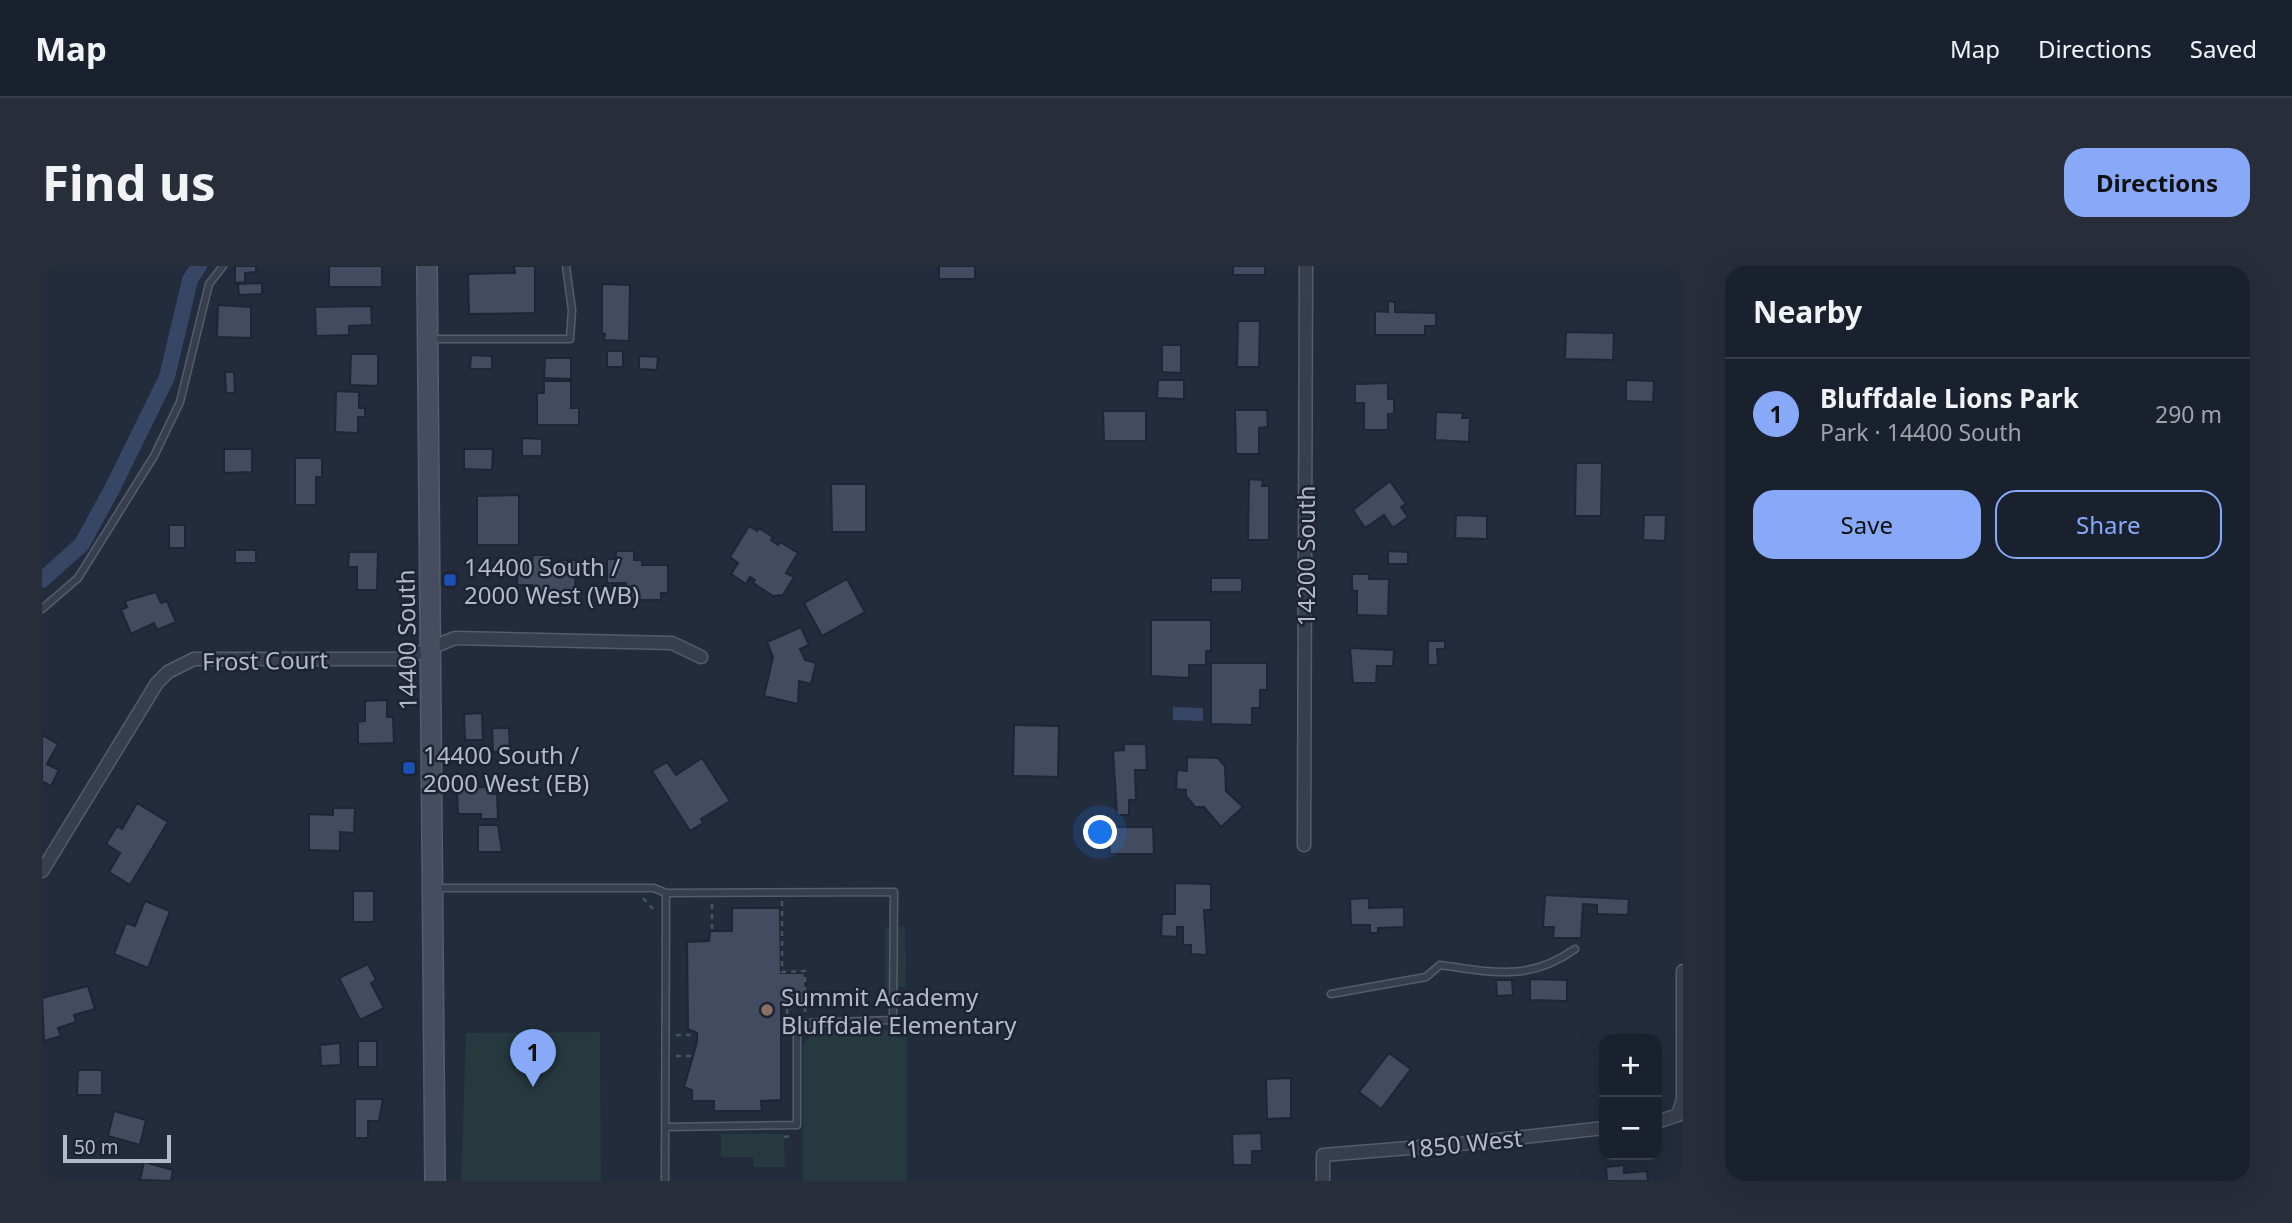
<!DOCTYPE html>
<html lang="en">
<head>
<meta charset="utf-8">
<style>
  body { margin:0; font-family:"Noto Sans",sans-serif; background:#272e3a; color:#f1f3f6 }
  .controls { position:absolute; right:21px; bottom:21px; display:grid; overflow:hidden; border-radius:14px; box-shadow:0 7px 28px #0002 }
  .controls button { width:63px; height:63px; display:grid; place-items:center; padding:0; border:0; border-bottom:2px solid #383e4a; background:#1a212e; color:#f1f3f6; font:35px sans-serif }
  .scale { position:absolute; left:21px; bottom:18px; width:108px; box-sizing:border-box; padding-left:7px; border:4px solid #b3b9c8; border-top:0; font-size:19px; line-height:24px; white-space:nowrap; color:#b3b9c8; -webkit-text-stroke:5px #1c2332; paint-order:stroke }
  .you { position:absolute; left:1059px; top:567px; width:24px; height:24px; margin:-18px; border:5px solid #fff; border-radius:50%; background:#1a73e8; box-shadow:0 0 0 10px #1a73e833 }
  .badge { display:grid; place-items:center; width:46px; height:46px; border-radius:50%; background:#88a9f8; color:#111; font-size:23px; font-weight:700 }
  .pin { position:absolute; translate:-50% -58px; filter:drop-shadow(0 2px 4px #0008) }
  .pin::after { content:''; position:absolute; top:37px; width:24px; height:21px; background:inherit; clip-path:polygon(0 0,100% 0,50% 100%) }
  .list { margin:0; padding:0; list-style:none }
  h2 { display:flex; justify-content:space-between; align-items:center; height:91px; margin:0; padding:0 28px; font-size:30px }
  h2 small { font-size:23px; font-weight:400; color:#9fa3aa }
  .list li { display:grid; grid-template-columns:46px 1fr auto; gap:21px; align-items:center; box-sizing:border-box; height:112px; padding:0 28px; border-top:2px solid #383e4a }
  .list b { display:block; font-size:26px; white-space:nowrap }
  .list p { margin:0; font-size:23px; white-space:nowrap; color:#9fa3aa }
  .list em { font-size:23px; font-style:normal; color:#9fa3aa }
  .actions { display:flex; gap:14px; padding:21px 28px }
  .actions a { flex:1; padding:16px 0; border:2px solid #88a9f8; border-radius:21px; text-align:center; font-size:24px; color:#88a9f8 }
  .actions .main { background:#88a9f8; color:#111 }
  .map { position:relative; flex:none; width:1641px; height:915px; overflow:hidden; border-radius:21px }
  header { display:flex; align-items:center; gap:42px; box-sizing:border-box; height:98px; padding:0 35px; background:#1a212e; border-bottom:2px solid #383e4a }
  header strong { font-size:33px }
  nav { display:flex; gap:38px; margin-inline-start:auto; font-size:24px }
  .intro { display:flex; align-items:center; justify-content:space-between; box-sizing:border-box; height:168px; padding:0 42px }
  h1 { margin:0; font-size:49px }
  .button { padding:18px 32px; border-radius:21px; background:#88a9f8; color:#111; font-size:24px; font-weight:700 }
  main { display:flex; gap:42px; padding:0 42px }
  aside { flex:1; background:#1a212e; border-radius:21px; box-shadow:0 7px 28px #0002 }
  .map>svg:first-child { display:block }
  .green { fill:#25393e }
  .water { fill:#374664 }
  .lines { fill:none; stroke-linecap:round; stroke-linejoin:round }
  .canal { stroke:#374664; stroke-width:16 }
  .building { fill:#424b5f; stroke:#1e2534; stroke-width:2 }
  .lane-casing { stroke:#555c6b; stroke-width:9 }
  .street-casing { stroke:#555c6b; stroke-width:15 }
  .secondary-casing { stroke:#555c6b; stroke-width:22 }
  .path { stroke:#43565b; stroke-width:2.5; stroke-dasharray:5 5; stroke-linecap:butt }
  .lane { stroke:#373e4d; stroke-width:6 }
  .street { stroke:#373e4d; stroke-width:12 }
  .secondary { stroke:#454d60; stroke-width:19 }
  .transit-dot { fill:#1a4fb4; stroke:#1c2332; stroke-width:2.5 }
  .education-dot { fill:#8d6e63; stroke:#1c2332; stroke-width:2.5 }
  .labels { text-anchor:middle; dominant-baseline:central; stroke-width:5; stroke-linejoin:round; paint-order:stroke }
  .street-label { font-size:24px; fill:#b3b9c8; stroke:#1c2332 }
  .poi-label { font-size:24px; fill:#b3b9c8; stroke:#1c2332; text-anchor:start }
</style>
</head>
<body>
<header>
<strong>Map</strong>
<nav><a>Map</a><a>Directions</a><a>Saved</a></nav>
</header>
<div class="intro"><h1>Find us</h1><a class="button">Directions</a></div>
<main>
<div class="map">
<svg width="1641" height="915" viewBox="0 0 1641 915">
  <rect width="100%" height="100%" fill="#232c3d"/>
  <path class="green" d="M863,660L864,721L843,722V661Z
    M777,764H865V915H761V780L769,768Z
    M558,766L559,915H419L424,767Z
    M679,868H742L743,901H712L711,891H679Z"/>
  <path class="water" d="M1131,441L1161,442V455L1131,454Z"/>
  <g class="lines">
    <path class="canal" d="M0,314L40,278L71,221L125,111L148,14L157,0"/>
  </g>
  <path class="building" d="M193,0H214V6L203,7V16L193,17Z
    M287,0H340V21H287Z
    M472,0H493V47L427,48L426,8L473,7Z
    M897,0H933V13H897Z
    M1191,0H1223V9H1191Z
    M220,17V28L197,29L196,18Z
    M560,18L588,19L587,75L562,74L563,68L560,67Z
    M1346,35L1353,36V46L1394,47V60H1383V69H1333V45L1346,46Z
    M176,39L209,41V72L175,71Z
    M329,40L330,59L307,60V69L274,70L273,41Z
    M1196,55H1218L1217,101H1195Z
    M1524,66L1572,67L1571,94L1523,93Z
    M1120,79H1139V107L1120,106Z
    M565,85H581V101H565Z
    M309,88H336V120L308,119Z
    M429,89L450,90V103H428Z
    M597,90L616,91L615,104L597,103Z
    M503,92H529V113L502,112Z
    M183,106H192L193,127H184Z
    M1116,114H1142V133L1115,132Z
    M1584,114L1612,115L1611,136L1584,135Z
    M502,115H529V142H537V159H495V127H502Z
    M1346,117V133H1352V148H1346V164H1322V137H1313V118Z
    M294,125L317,126V142H323V151H316V167L293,166Z
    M1193,144H1225L1226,161L1217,162V188H1194Z
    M1061,145H1104V175H1062Z
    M1394,146L1421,147L1420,152H1428L1427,176L1393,174Z
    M480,172L500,173V190H480Z
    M182,183H210V206L182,207Z
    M422,183H451L450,204L422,203Z
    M253,192H280V211H274V239H253Z
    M1534,197H1560L1559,250H1533Z
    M1207,213L1221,214L1220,220H1227V274H1206Z
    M1348,215L1364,238L1359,241L1366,251L1351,262L1342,249L1323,262L1311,244Z
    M789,218H824V266H790Z
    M477,229V279H435V230Z
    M1414,249L1445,250V273L1413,272Z
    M1602,249H1624L1623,275L1601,274Z
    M127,259H143V282H127Z
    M707,260L715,265L717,262L731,271L729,274L736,279L738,276L756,287L744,307L752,311L741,329L731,330L711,317L713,314L708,311L704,318L689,308L696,297L688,291Z
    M193,284H214V297H193Z
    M574,285H592V294H600V299H626V327H619V334H584V317H565V293H574Z
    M1346,285L1366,286V298H1346Z
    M307,286H336L335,324H315V301H306Z
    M491,289H509V300L520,301V294H534L533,328L509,331V334H490V319H475L476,297H490Z
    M1310,308H1327V313H1347L1346,350L1315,349V325L1310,324Z
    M1169,312H1200V326H1169Z
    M805,313L823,346L780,370L762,337Z
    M114,326L119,337L125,335L134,356L115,364L112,357L89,368L79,344L85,341L83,335Z
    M1109,354H1169V385H1164V399H1147V412L1109,410Z
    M759,361L767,379L758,383L763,394L774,397L769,418L757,415L756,438L722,430L731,391L725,376Z
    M1386,375H1403V383H1395L1396,399H1386Z
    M1308,382L1352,384L1351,400H1335L1334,417H1311Z
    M1169,397H1225V424H1218V442H1210V459L1169,458Z
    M345,434V451H351L352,477L316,478V456L323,455V435Z
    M440,447L441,474H423L422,448Z
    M972,459L1017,460L1016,511L971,510Z
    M450,462H467L468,485L451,486Z
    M0,469L16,478L5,498L17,504L9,520L0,515Z
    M1082,478H1104L1105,504H1093L1094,534H1087V549H1075L1071,485L1082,484Z
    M1145,491L1176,492L1183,500L1184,525L1201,541L1179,561L1162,541H1153L1144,530V524L1134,523L1135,504L1145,505Z
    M660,492L688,535L659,553L661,557L648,565L610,505L625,496L634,509Z
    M449,521V528H455L456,553H439V548H416L415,522Z
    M95,537L126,556L88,619L67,606L78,587L64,578L75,560L80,563Z
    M291,542H313L312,567L298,566V585L267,584V548L291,549Z
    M436,559H456L460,586H436Z
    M1067,561H1111L1112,588H1068Z
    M1133,617L1169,618V644H1162L1165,689L1149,688V679H1141V661H1135V671L1119,670L1120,648H1133Z
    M311,625H332V656H311Z
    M1503,629L1587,633L1586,649L1555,648V639L1541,638L1539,672H1511L1512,661H1501Z
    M1327,632V642L1362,641V661L1336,662V667H1328V659H1309L1308,633Z
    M103,635L128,645L106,702L72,688L84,657L93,660Z
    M690,642H738L739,707H763L764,739H739V834L719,835L720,845H672V835H650V824L642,821L655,776V767L646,763L645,676L667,675L668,665H690Z
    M326,698L334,714L329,717L342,742L318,754L297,712Z
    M1488,713L1525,714V735L1488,734Z
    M1454,714H1470L1471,729L1455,730Z
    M46,720L53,743L32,749L34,756L16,762L19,770L2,775L0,732Z
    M316,775H335V801H316Z
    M298,777L299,799L279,800L278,779Z
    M1347,787L1369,803L1339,843L1317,826Z
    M36,804H60V829H35Z
    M1249,812V852L1225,853L1224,813Z
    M313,833H341L337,855H326V872H313Z
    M72,845L104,854L98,879L66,870Z
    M1219,867L1220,885H1210V899H1191L1190,868Z
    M102,896L131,904L129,915L98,914Z
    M1582,899V907L1605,905L1606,915H1565L1564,901Z"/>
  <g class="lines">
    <g class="lane-casing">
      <path id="lane" d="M390,73H528L530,44L524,0
        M0,343L36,312L112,190L138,136L167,18L181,0
        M394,622H612L624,627L852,626L851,754L764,757L755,766V859L623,861
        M1289,728L1384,711L1398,699C1450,706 1487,716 1533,683
        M623,915L624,627"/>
    </g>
    <g class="street-casing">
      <path id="street" d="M1262,579L1264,0
        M0,605L115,417L126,406L152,393H362L413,372L630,377L659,391
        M1615,856L1636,849L1641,833V705
        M1281,915V889L1429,877L1562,862"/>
    </g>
    <g class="secondary-casing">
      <path id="secondary" d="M385,0L393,915"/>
    </g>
    <path class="path" d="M601,632L611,643
      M740,635V706L763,705V748
      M670,638V663
      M745,743L746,761
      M634,769H652
      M634,790H649
      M742,871L750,870"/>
    <use href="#lane" class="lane"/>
    <use href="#street" class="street"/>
    <use href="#secondary" class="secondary"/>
  </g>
  <g class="transit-dot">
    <rect x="401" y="307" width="14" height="14" rx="3.5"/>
    <rect x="360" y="495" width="14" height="14" rx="3.5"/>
  </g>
  <circle class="education-dot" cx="725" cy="744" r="7"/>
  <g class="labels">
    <g class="street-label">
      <text transform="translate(1263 290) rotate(-90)">14200 South</text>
      <text transform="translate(364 374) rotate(-91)">14400 South</text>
      <text transform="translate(223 394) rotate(-1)">Frost Court</text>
      <text transform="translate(1422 877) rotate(-6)">1850 West</text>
    </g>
    <g class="poi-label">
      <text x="422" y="300">14400 South /<tspan x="422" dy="28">2000 West (WB)</tspan></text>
      <text x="381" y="488">14400 South /<tspan x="381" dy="28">2000 West (EB)</tspan></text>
      <text x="739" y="730">Summit Academy<tspan x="739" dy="28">Bluffdale Elementary</tspan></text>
    </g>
  </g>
</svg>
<div class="controls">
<button>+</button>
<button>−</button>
</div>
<div class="scale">50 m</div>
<div class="you"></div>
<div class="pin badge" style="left:491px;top:821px">1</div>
</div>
<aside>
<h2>Nearby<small></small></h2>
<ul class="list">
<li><span class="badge">1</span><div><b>Bluffdale Lions Park</b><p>Park · 14400 South</p></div><em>290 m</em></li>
</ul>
<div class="actions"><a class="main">Save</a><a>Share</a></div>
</aside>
</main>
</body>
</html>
